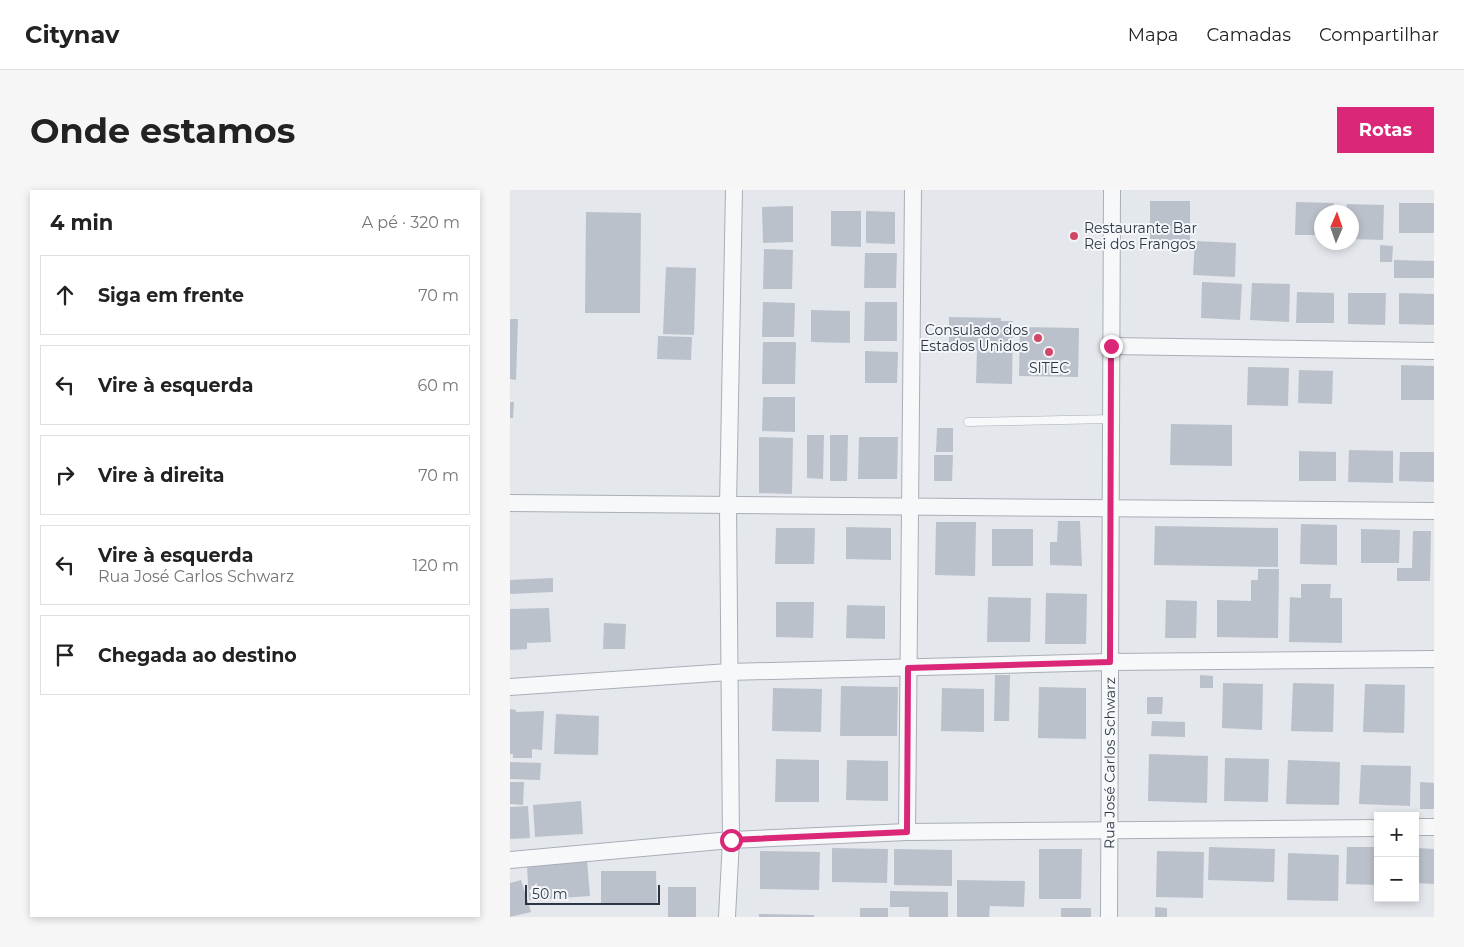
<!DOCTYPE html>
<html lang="pt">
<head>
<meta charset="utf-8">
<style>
  body { margin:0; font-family:Montserrat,sans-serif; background:#f6f6f6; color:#222 }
  .controls { position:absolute; right:15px; bottom:15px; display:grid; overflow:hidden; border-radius:0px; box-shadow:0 2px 8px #0003 }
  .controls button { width:45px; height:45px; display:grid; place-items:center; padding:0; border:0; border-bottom:1px solid #e0e0e0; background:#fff; color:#222; font:25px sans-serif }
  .compass { position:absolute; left:804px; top:15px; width:45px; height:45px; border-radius:50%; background:#fff; box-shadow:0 2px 8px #0003; rotate:2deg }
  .scale { position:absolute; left:15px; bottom:12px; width:135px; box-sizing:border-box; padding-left:5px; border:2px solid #2b3645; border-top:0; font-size:14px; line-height:18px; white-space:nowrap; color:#2b3645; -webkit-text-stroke:4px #f4f6f9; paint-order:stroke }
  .stop { position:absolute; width:15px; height:15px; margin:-11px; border:4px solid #db2777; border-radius:50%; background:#fff }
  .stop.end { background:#db2777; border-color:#fff; box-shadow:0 1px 5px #0008 }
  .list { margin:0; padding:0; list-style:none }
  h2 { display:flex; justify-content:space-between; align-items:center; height:65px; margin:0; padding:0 20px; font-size:21px }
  h2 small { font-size:16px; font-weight:400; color:#767676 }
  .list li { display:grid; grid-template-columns:32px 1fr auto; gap:15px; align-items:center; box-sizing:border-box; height:80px; margin:0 10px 10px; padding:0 10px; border:1px solid #e0e0e0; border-radius:0px }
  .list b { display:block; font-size:19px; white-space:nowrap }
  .list p { margin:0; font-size:16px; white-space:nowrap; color:#767676 }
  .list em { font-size:16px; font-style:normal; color:#767676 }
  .icon { flex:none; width:28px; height:28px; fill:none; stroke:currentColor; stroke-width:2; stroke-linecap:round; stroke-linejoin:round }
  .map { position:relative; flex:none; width:924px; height:727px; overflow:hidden; border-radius:0px }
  header { display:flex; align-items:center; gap:30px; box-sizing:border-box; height:70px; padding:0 25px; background:#fff; border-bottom:1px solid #e0e0e0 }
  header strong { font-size:24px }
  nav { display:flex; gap:28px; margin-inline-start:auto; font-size:18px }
  .intro { display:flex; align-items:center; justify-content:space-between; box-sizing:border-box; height:120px; padding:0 30px }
  h1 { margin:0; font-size:35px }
  .button { padding:12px 22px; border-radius:0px; background:#db2777; color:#fff; font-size:18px; font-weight:700 }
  main { display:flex; gap:30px; padding:0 30px }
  aside { flex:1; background:#fff; border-radius:0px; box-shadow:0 2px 8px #0003 }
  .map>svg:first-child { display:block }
  .building { fill:#bbc1ca }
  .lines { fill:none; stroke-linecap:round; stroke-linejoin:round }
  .lane-casing { stroke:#a9aeb7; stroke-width:9 }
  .street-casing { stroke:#a9aeb7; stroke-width:18 }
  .lane { stroke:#f7f8fa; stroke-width:8 }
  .street { stroke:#f7f8fa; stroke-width:16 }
  .route { stroke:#db2777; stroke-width:6 }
  .poi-dot { fill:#d14866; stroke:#f4f6f9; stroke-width:2 }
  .labels { text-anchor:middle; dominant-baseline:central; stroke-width:4; stroke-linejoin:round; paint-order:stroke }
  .poi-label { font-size:14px; fill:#2b3645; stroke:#f4f6f9; text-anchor:start }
  .street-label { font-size:14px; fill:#2b3645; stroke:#f4f6f9 }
</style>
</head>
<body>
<header>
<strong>Citynav</strong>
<nav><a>Mapa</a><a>Camadas</a><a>Compartilhar</a></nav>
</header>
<div class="intro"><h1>Onde estamos</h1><a class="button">Rotas</a></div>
<main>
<aside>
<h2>4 min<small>A pé · 320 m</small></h2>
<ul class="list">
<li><svg class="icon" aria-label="ahead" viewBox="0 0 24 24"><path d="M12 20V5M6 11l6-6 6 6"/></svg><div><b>Siga em frente</b></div><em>70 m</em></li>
<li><svg class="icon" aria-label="left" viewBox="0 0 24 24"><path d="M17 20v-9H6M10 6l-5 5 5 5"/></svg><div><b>Vire à esquerda</b></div><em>60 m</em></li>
<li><svg class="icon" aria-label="right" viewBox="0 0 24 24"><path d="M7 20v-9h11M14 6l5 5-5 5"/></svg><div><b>Vire à direita</b></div><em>70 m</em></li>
<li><svg class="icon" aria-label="left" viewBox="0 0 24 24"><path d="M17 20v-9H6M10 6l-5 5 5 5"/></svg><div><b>Vire à esquerda</b><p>Rua José Carlos Schwarz</p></div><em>120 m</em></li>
<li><svg class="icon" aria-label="arrive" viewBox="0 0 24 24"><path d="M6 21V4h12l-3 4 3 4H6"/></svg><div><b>Chegada ao destino</b></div></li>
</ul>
</aside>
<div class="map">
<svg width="924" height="727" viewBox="0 0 924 727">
  <rect width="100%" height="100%" fill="#e4e7ec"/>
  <path class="building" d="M640,11H680V50H640Z
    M786,12L824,13V22H812V45H785Z
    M889,13H924V43H889Z
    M837,14L874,15L873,50L842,49V22H836Z
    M283,16V52L253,53L252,17Z
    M321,21H351V57L321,56Z
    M356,21L385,22V54L356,53Z
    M76,22L131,23L130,123H75Z
    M685,51L726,53L725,87L683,85Z
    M870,55L883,56L882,72H870Z
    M254,59L283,60L282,99H253Z
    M355,63H387L386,98H354Z
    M884,70L924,71V88H884Z
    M156,77L186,78L184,145L153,144Z
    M692,92L732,94L730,130L691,128Z
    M742,93L780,94L779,132L740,130Z
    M787,102L824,103V133H786Z
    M838,103H876L875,135L838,134Z
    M889,103L924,104V135L889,134Z
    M253,112L285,113L284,147H252Z
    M355,112H387V151H354Z
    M301,120L340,121V153L301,152Z
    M439,127L491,128V131H503L502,194L466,193L467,160H439Z
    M0,129H8L6,190L0,189Z
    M510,137L569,138L568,187L509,186Z
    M148,146L182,147L181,170L147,169Z
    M253,152H286L285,194H252Z
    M355,161L388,162L387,193H355Z
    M891,175L924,176V210H891Z
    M738,177L779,178L778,216L737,215Z
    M789,180L823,181L822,214L788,213Z
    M253,207H285V242L252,241Z
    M0,212H4L3,228H0Z
    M661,234L722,235V276L660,275Z
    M427,238H443V262H426Z
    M297,245H314L313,289L297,288Z
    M320,245H338L337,291H320Z
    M249,247L283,248L282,304L249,303Z
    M349,247H388L387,289H348Z
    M839,260L883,261V293L838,292Z
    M789,261L826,262V291H789Z
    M890,262H924V292L889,291Z
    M424,265H443L442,291H424Z
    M548,331H570L572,376L540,375V352H547Z
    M426,332H466L465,386L425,385Z
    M791,334L827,335V375L790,374Z
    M645,336L768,338V377L644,375Z
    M336,337L381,338V370L336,369Z
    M266,338H305L304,374H265Z
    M482,339H523V376H482Z
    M851,339L890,340L889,373H851Z
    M903,341H921L920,391H887V378H902Z
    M748,379H769L768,448L707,447V410L741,411V390H748Z
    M43,388V402L0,404V390Z
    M791,394H821L820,408H832V453L779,452L780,407L791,408Z
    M536,403L577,404L576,454H535Z
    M478,407L521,408L520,452H477Z
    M656,410L687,411L686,448H655Z
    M266,412H304L303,448L266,447Z
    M337,415L375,416V449L336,448Z
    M39,418L41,452L17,453V459L0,460V419Z
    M94,433L116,434L115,459H93Z
    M485,485H500L499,531H484Z
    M690,485L703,486V498H690Z
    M713,493L753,494L752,540L712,538Z
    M783,493L824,494L823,542L781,541Z
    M855,494L895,495L894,543L853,542Z
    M331,496L388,497L387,546H330Z
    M529,497L576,498V549L528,548Z
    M263,498L312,499L311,542L262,541Z
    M432,498L474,499V542L431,541Z
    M637,507H653L652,524H637Z
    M0,519L6,520V522L34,521L32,560L22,559V568H3V564H0Z
    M46,524L89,526L88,565L44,564Z
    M642,531L675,532V547L641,546Z
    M639,564L698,566L697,613L638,611Z
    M715,568L759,569L758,612L714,611Z
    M266,569L309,570V612H265Z
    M337,570L378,571V611L336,610Z
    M778,570L830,572L829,615L776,614Z
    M0,572L31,573L30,590L0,589Z
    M851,575L901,576L900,616L849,614Z
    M0,592H14L13,615L0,614Z
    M910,592L924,593V619H910Z
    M71,611L73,644L25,647L23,615Z
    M18,616L20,648L0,649V617Z
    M699,657L765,659L764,692L698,690Z
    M837,657H868V695L836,694Z
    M322,658L378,659L377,693L322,692Z
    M906,658L924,659V694L905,693Z
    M384,659L442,660V696L384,695Z
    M529,659H572L571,709H529Z
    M250,661L310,662L309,700L250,699Z
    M647,661L694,662L693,708L646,707Z
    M778,663L829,665L828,711L777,710Z
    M77,671L80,706L19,710L17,676Z
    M91,681H146L147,715H91Z
    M11,690L21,722L0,727V693Z
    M447,690L515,691L514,717L480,716L479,727H447Z
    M158,697H186V727H158Z
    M380,701L438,702V727H399V717H380Z
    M645,717L657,718V727H645Z
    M350,718H378V727H350Z
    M551,718H581V727H551Z
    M249,724L304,725V727H249Z"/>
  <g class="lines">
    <g class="lane-casing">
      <path id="lane" d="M458,232L601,229"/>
    </g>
    <g class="street-casing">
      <g id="street">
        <path d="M601,156L924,161"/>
        <path d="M0,313L924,321"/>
        <path d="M0,497L219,482L600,472L924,469"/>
        <path d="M905,637H924"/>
        <path d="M397,642L403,0"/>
        <path d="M0,670L221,650L397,642L868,638"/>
        <path d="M217,727L221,650L218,316L224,0"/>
        <path id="s1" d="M599,727L602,0"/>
      </g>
    </g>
    <use href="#lane" class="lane"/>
    <use href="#street" class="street"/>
  </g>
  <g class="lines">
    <path class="route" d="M221,650L397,642L398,478L600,472L601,156"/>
  </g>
  <g class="poi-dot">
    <circle cx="564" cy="46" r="5"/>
    <circle cx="528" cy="148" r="5"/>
    <circle cx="539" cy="162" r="5"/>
  </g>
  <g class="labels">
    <g class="poi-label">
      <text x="574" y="38">Restaurante Bar<tspan x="574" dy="16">Rei dos Frangos</tspan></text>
      <text x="518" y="140" text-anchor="end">Consulado dos<tspan x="518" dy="16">Estados Unidos</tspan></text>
      <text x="539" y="178" text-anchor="middle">SITEC</text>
    </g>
    <g class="street-label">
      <text stroke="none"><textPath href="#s1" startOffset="154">Rua José Carlos Schwarz</textPath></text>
    </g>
  </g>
</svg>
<div class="controls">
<button>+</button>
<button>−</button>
</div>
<svg class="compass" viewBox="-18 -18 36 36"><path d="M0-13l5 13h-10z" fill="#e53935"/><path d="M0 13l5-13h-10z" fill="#767676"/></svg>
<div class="scale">50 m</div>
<div class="stop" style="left:221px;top:650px"></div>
<div class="stop end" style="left:601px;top:156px"></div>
</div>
</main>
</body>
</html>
